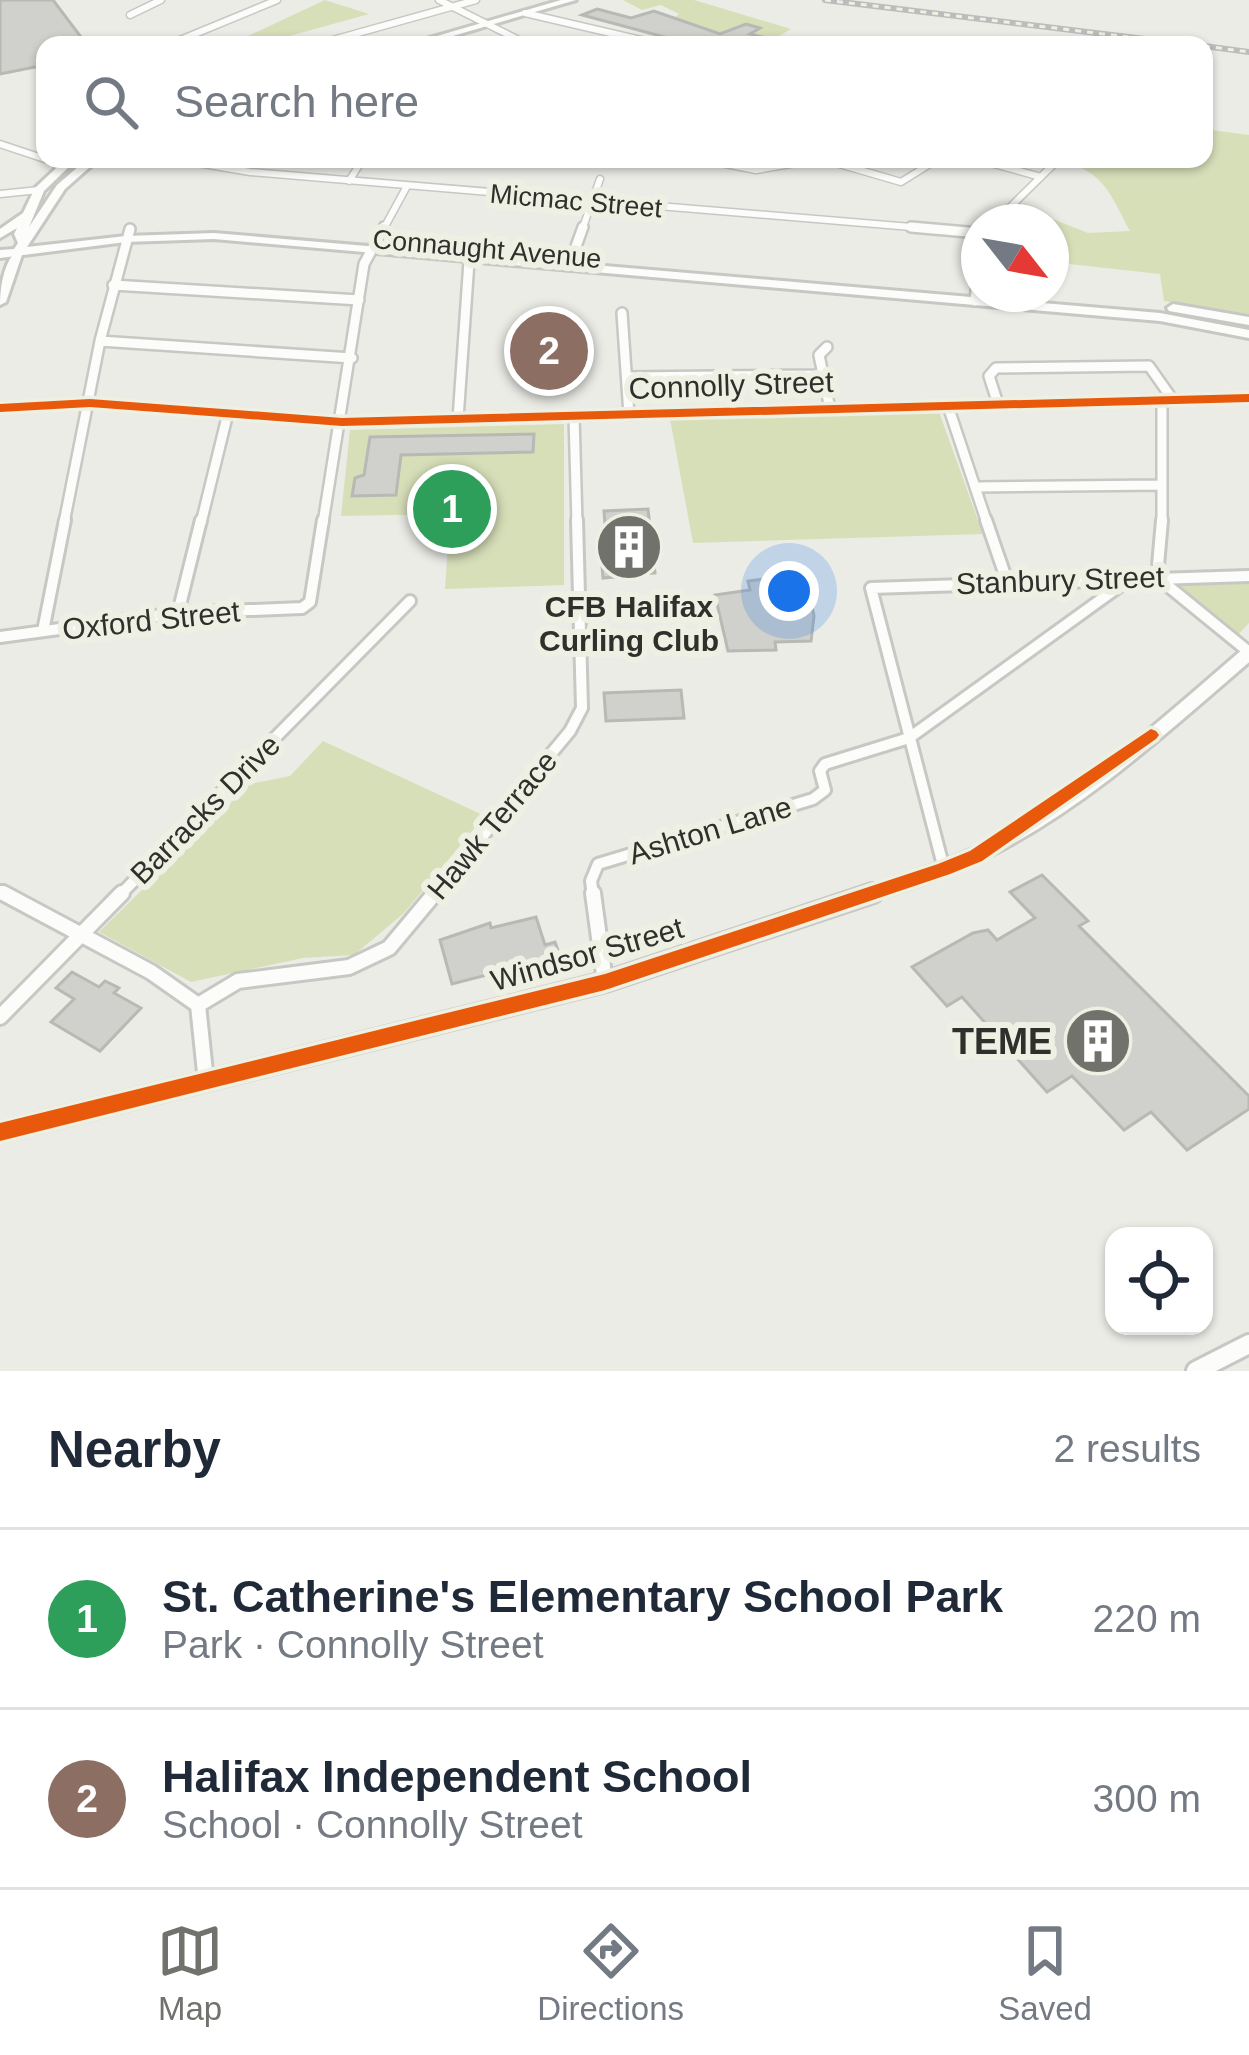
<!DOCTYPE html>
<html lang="en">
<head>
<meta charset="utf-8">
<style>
  body { margin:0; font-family:Helvetica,sans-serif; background:#f6f6f7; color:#1f2937 }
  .controls { position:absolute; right:36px; bottom:36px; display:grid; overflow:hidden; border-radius:24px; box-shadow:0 3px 9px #0004 }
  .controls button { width:108px; height:108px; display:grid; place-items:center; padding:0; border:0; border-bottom:3px solid #e0e1e3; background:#fff; color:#1f2937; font:60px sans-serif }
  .compass { position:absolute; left:961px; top:204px; width:108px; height:108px; border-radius:50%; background:#fff; box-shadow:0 3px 9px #0004; rotate:121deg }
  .you { position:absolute; left:789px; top:591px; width:42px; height:42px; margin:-30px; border:9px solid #fff; border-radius:50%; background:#1a73e8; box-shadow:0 0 0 18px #1a73e833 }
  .badge { display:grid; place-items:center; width:78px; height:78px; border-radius:50%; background:#71726c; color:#fff; font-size:39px; font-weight:700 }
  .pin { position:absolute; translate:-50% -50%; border:6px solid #fff; box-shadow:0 3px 12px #0006 }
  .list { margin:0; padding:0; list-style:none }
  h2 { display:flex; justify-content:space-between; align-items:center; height:156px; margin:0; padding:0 48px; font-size:51px }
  h2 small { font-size:39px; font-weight:400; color:#747a83 }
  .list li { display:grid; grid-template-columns:78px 1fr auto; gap:36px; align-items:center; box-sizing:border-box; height:180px; padding:0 48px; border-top:3px solid #e0e1e3 }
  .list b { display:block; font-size:45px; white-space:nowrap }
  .list p { margin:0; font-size:39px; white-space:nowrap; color:#747a83 }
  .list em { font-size:39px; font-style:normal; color:#747a83 }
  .icon { flex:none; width:66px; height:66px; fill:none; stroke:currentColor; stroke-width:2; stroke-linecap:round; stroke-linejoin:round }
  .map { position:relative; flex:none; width:1249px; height:1371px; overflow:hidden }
  .search { position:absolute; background:#fff; box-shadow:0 3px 9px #0004; left:36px; right:36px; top:36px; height:132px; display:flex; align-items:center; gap:30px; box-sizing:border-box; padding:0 42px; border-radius:24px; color:#747a83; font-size:45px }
  .sheet { height:516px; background:#fff }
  nav { display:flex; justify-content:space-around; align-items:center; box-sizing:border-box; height:168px; border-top:3px solid #e0e1e3; background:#fff; font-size:33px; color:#747a83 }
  nav a { display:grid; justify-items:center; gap:6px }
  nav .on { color:#71726c }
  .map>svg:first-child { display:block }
  .green { fill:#d7dfb9 }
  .building { fill:#d0d1cc; stroke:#b8b9b4; stroke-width:3 }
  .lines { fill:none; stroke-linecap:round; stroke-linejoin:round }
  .minor-far3-casing { stroke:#c7c8c3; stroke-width:9 }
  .minor-far2-casing { stroke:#c7c8c3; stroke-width:14 }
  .minor-far1-casing { stroke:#c7c8c3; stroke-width:16 }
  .minor-casing { stroke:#c7c8c3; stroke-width:20 }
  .tertiary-far1-casing { stroke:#c7c8c3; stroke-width:20 }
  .tertiary-casing { stroke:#c7c8c3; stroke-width:24 }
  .secondary-casing { stroke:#c7c8c3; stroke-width:6 }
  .primary-casing { stroke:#c7c8c3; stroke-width:6 }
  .minor-far3 { stroke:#fcfcfb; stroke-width:6 }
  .minor-far2 { stroke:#fcfcfb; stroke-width:9 }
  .minor-far1 { stroke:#fcfcfb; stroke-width:10 }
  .minor { stroke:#fcfcfb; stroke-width:14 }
  .tertiary-far1 { stroke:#fcfcfb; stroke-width:14 }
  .tertiary { stroke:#fcfcfb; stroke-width:18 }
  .secondary { fill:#fcfcfb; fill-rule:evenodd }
  .primary { fill:#fcfcfb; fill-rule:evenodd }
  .rail-casing { stroke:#bcbcbc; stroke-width:6 }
  .rail { stroke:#edf0e2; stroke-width:3; stroke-dasharray:6; stroke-linecap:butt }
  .cycleway-casing { stroke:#edf0e2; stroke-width:7 }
  .cycleway { fill:#e8590c; fill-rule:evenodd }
  .labels { text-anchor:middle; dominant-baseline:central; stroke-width:12; stroke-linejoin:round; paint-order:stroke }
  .far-street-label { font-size:27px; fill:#2f302b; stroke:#edf0e2 }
  .street-label { font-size:30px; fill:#2f302b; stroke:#edf0e2 }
  .poi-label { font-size:30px; font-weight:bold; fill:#2f302b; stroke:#edf0e2 }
  .near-poi-label { font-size:36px; font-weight:bold; fill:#2f302b; stroke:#edf0e2; text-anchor:end }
</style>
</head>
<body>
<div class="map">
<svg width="1249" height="1371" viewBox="0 0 1249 1371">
  <rect width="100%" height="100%" fill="#ebece6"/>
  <path class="green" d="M325,0L369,14L257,45H229Z
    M623,0H694L791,29L763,45H684L708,29L673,19L679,14L661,5L642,10Z
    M1204,129L1249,135V314L1164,301L1160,274L1051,262L1053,219L1088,233L1130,231C1112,198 1104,170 1064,163L1069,159H1204Z
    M939,412L983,534L693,543L670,419Z
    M564,424V585L445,589L450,514L341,516L350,430Z
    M1249,581V623L1237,636L1177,585Z
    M323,741L485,816L404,913L354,955L303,958L191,982L99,932L250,784L290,776Z"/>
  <path class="building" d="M0,0H53L87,45H45V65L0,74Z
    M597,9L631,18L654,11L720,34L746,24L760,28L750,34L766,38L756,45H694L582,15Z
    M538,316H570V375L522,376L524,345H538Z
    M534,434L533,452L401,455L396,495L352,496L355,478L364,475L370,437Z
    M648,509L655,573L603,578L602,566H608L604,511Z
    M782,577L807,581L814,616L811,641L775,642L776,650L728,651L715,595L750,590L748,581Z
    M681,690L684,718L606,721L604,693Z
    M1042,875L1088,921L1079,926L1249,1096V1109L1187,1150L1151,1112L1124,1130L1072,1076L1047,1092L962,997L947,1006L912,967L973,933L988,930L997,940L1035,918L1010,892Z
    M536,917L545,945L555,942L560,956L452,984L440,940L490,923L491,928Z
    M72,972L99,987L105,981L119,988L114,993L141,1008L100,1051L51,1022L74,999L56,988Z"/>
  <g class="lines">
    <g class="minor-far3-casing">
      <path id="minor-far3" d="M439,0L529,45
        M525,13L645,41
        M130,15L161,0
        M168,45L277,0
        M315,45L476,0
        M0,144L63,165
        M174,159L250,172L947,230
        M700,159L756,170L820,159
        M822,159L901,182L938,159
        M976,159L1041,177
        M349,181L363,159
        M0,194L39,190
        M995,222L1059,159
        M383,230L407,186
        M582,230L600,179"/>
    </g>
    <g class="minor-far2-casing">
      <path id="minor-far2" d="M911,227L979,233
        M569,266L583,227
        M113,285L359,300
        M975,301L979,261
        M622,313L629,415
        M100,341L352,358
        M827,347L819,355L830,409
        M627,377L822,375
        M1162,400V523
        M998,404L989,376L996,368L1149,366L1173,400
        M948,406L987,523
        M0,408L90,403L342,422L1249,398
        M574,416L577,523
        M458,419L470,247
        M977,487L1161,485
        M64,523L100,341L130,229
        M201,523L228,413
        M323,523L364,264L384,227"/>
    </g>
    <g class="minor-far1-casing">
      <path id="minor-far1" d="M986,520L1007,581
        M1157,577L1162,520
        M1157,577L1249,652
        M178,613L201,520
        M43,631L65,520
        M0,637L178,613L302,608L310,602L323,520
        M944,869L871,588L1249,576
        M0,891L9,896
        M119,896L410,601
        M433,896L570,731L582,708L577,520
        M593,896L591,881L598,864L813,799L825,790L820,771L825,764L909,738L1128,580"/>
    </g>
    <g class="minor-casing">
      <path id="minor" d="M3,893L151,972L198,1005
        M593,893L605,982
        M0,1017L122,893
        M206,1082L198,1005L238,981L349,967L389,948L435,893"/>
    </g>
    <g class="tertiary-far1-casing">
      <path id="tertiary-far1" d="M864,896C904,882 946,870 984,851C1083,802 1166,724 1249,653"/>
    </g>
    <g class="tertiary-casing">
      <path id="tertiary" d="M0,1132L605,982L873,893
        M1196,1371L1249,1344"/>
    </g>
    <g class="secondary-casing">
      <path id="secondary" d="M18,249L23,252L6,302L0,305C0,286 4,261 18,249Z"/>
    </g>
    <g class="primary-casing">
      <path id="primary" d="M561,0H576L422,45H406Z
        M66,159H77L44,191L29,227L57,185L87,159H99L65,189L27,247L126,236L214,233L1160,313L1249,330V338L1160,321L214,239L126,242L0,258V250L14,249L18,243L14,234L17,228L0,238V229L23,213L35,188Z
        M1173,304L1249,317V325L1169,311L1167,308Z"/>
    </g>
    <use href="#minor-far3" class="minor-far3"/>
    <use href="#minor-far2" class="minor-far2"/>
    <use href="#minor-far1" class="minor-far1"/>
    <use href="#minor" class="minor"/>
    <use href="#tertiary-far1" class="tertiary-far1"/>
    <use href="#tertiary" class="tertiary"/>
    <use href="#secondary" class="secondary"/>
    <use href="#primary" class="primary"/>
    <g class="rail-casing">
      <path id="rail" d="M825,0L1194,45
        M1204,46L1249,52"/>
    </g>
    <use href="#rail" class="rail"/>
    <g class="cycleway-casing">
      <path id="cycleway" d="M1249,394V402L342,426L90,407L0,412V404L90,399L342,418Z
        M1151,729L1156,731L1159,735L1156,739L982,861L950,874L605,990L0,1141V1123L605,974L938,864L970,851Z"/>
    </g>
    <use href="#cycleway" class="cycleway"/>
  </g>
  <defs>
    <g id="building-disc" transform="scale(3.45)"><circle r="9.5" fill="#71726c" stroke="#edf0e2"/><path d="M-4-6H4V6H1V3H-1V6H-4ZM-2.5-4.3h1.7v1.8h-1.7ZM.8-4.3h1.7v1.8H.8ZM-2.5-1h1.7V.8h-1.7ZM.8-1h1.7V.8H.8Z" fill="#fff"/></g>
  </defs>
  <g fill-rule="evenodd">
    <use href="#building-disc" x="629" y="547"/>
    <use href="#building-disc" x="1098" y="1041"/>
  </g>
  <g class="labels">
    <g class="far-street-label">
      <text transform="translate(576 201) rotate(5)">Micmac Street</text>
      <text transform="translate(487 249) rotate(5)">Connaught Avenue</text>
    </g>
    <g class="street-label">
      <text transform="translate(731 385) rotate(-2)">Connolly Street</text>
      <text transform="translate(1060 580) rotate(-2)">Stanbury Street</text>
      <text transform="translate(151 620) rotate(-6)">Oxford Street</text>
      <text transform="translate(205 809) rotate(-45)">Barracks Drive</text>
      <text transform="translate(492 825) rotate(-50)">Hawk Terrace</text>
      <text transform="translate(710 830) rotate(-17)">Ashton Lane</text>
      <text transform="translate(587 954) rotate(-16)">Windsor Street</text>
    </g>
    <g class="poi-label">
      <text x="629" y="606">CFB Halifax<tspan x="629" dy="34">Curling Club</tspan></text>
    </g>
    <g class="near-poi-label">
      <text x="1052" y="1041">TEME</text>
    </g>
  </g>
</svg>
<div class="controls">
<button><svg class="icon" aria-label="locate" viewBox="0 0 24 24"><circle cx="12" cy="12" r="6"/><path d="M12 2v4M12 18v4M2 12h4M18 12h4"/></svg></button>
</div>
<svg class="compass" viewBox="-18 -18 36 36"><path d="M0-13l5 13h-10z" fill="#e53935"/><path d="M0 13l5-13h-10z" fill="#747a83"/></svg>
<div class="you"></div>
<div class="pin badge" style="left:452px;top:509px;background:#2e9e5b">1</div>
<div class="pin badge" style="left:549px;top:351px;background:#8d6e63">2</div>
<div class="search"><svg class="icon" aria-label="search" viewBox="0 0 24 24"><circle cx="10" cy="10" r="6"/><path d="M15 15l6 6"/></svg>Search here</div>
</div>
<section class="sheet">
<h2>Nearby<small>2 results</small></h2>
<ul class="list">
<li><span class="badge" style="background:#2e9e5b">1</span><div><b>St. Catherine's Elementary School Park</b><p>Park · Connolly Street</p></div><em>220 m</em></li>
<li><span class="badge" style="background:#8d6e63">2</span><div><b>Halifax Independent School</b><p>School · Connolly Street</p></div><em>300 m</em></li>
</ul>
</section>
<nav>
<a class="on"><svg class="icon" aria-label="map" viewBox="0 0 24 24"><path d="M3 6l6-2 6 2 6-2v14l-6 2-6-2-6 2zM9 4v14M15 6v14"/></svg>Map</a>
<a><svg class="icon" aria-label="directions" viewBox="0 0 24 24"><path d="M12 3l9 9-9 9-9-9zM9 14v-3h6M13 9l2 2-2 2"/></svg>Directions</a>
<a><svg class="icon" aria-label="saved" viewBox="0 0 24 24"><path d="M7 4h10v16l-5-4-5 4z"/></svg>Saved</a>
</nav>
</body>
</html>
